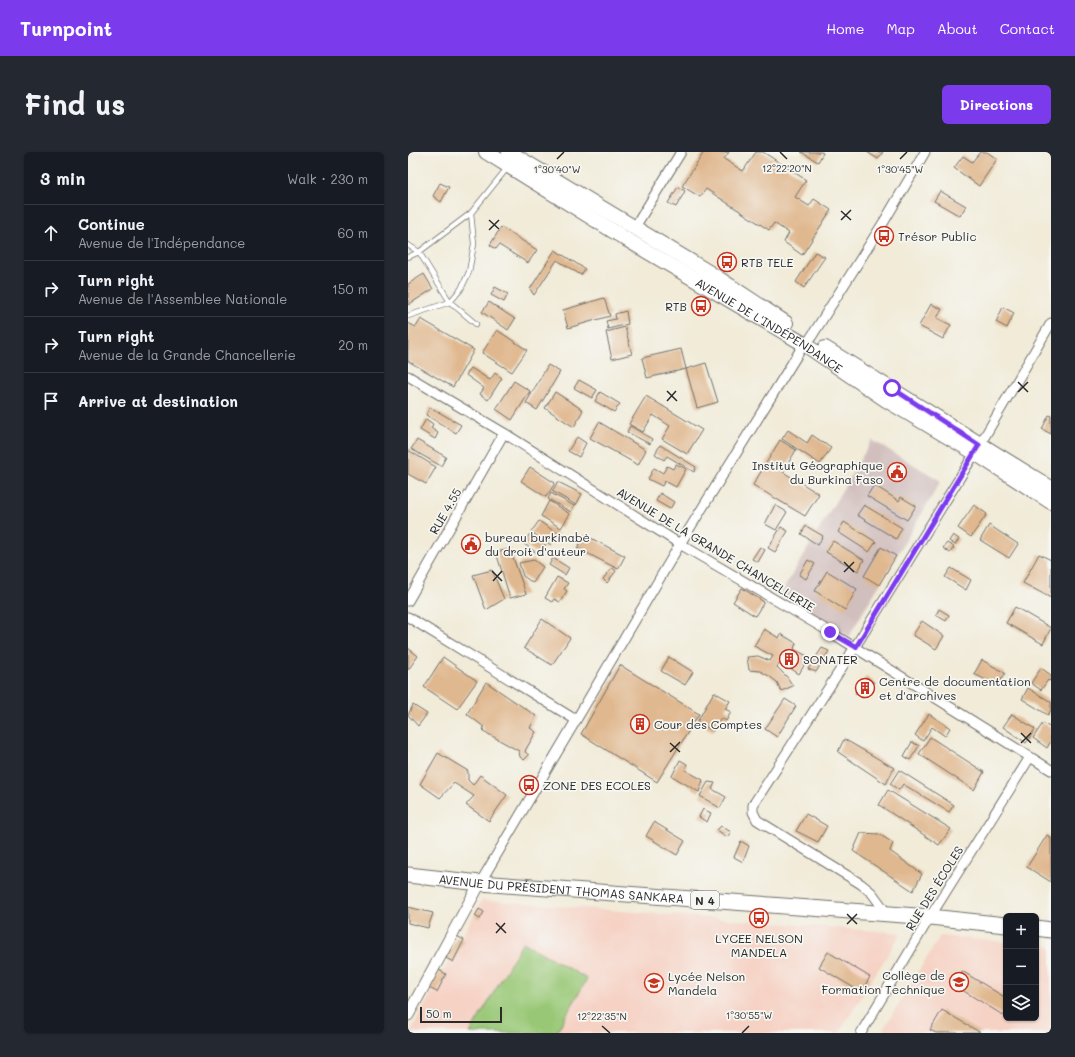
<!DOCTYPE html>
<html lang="en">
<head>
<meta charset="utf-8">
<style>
  body { margin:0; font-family:Mali,sans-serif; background:#242831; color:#f1f3f6 }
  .controls { position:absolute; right:12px; bottom:12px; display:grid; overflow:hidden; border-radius:6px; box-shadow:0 1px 3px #0004 }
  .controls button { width:36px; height:36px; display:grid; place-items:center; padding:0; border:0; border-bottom:1px solid #363941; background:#171b24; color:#f1f3f6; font:20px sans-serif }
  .scale { position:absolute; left:12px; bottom:10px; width:82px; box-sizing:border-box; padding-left:4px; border:2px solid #2b2b2b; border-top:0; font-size:11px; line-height:14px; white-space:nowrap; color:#2b2b2b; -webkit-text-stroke:3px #f6f6f2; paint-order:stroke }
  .stop { position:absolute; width:12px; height:12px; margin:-9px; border:3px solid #7c3aed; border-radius:50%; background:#fff }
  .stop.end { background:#7c3aed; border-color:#fff; box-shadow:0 1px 4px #0008 }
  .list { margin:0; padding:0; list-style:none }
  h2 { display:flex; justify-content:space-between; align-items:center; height:52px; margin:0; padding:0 16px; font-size:17px }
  h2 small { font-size:13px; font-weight:400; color:#9ea1a6 }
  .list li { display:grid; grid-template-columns:26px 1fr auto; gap:12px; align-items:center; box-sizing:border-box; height:56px; padding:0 16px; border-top:1px solid #363941 }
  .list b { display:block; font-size:15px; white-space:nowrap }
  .list p { margin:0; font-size:13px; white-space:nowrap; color:#9ea1a6 }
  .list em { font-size:13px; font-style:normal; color:#9ea1a6 }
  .icon { flex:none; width:22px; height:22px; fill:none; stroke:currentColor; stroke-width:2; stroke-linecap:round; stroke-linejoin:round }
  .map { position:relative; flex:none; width:643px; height:881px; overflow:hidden; border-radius:6px }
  header { display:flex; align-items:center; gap:24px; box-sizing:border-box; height:56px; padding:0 20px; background:#7c3aed; color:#fff }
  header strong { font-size:19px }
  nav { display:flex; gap:22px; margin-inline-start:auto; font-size:14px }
  .intro { display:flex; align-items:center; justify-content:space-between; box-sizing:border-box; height:96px; padding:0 24px }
  h1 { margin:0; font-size:28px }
  .button { padding:10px 18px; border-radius:6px; background:#7c3aed; color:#fff; font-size:14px; font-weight:700 }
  main { display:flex; gap:24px; padding:0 24px }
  aside { flex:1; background:#171b24; border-radius:6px; box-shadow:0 1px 3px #0004 }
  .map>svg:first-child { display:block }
  .built { fill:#f6d2c4 }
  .industrial { fill:#d1bfbe }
  .green { fill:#98c775; stroke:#627950 }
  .building { fill:#e0b88f }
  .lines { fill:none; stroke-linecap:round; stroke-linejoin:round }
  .service-casing { stroke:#706e68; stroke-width:6 }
  .minor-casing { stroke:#706e68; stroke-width:11 }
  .tertiary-casing { stroke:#706e68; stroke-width:13 }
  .primary-casing { stroke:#706e68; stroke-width:16 }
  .trunk-casing { stroke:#706e68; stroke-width:17 }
  .service { stroke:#fff; stroke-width:4.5 }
  .minor { stroke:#fff; stroke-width:9 }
  .tertiary { stroke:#fff; stroke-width:11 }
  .primary { stroke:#fff; stroke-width:14 }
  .trunk { stroke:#fff; stroke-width:15 }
  .route { stroke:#7c3aed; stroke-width:5 }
  .ticks { fill:none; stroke:#2b2b2b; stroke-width:1.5 }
  .labels { text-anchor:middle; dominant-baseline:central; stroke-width:3.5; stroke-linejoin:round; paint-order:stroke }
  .shield { fill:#f6f6f2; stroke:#686867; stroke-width:1 }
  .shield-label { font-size:11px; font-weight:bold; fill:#2b2b2b }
  .poi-label { font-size:12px; fill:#2b2b2b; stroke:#f6f6f2; text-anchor:start }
  .street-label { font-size:12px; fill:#2b2b2b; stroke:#f6f6f2 }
  .ticks-label { font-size:10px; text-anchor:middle; fill:#2b2b2b; stroke:#f6f6f2; stroke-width:3.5; stroke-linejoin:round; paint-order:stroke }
</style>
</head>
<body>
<header>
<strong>Turnpoint</strong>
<nav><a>Home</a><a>Map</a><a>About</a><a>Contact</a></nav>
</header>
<div class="intro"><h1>Find us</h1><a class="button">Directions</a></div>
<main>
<aside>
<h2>3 min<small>Walk · 230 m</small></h2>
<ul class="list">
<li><svg class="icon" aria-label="ahead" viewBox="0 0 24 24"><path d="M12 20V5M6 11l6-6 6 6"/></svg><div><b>Continue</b><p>Avenue de l'Indépendance</p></div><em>60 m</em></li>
<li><svg class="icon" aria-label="right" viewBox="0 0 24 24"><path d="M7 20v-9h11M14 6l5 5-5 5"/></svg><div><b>Turn right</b><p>Avenue de l'Assemblee Nationale</p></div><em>150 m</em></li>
<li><svg class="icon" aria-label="right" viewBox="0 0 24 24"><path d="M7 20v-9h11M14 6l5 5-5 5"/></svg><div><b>Turn right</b><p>Avenue de la Grande Chancellerie</p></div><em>20 m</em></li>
<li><svg class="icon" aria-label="arrive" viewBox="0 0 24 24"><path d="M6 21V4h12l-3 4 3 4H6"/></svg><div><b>Arrive at destination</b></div></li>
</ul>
</aside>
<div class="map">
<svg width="643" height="881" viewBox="0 0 643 881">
  <rect width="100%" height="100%" fill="#f6f6f2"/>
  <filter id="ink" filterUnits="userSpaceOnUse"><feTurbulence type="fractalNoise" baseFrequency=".025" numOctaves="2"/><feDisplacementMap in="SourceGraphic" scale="8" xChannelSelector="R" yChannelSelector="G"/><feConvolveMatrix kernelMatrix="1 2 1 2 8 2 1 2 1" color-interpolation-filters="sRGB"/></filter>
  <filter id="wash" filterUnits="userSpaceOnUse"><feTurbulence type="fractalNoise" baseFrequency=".012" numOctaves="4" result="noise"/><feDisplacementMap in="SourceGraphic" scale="16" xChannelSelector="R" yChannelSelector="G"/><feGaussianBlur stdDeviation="0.9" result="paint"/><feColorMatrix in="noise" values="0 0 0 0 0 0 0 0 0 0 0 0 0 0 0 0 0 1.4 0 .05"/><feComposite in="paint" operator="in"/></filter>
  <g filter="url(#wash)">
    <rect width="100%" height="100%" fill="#f1ebd8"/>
    <path class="built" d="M74,748L493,781L431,881H2Z
      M532,784L598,790V866H628V793L643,795V881H473Z"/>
    <path class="industrial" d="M464,288L533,329L441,484L372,443Z"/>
    <path class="green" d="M115,790L179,827L148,881H62Z"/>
    <g id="blocks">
      <path class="building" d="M296,0H321L316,7L335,19L348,0H355L398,28L387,45L401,54L406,47L423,58L394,103L376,90L381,81L366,71L361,78L298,37L292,45L274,34Z
        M393,0H413L415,1L410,10Z
        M459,0H475L470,7Z
        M572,0H579L589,7L571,34L546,16L555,4L564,10Z
        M32,31L41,35L33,50L25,44Z
        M270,35L277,39L268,55L260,51Z
        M532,39L558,54L552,64L526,49Z
        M93,75L129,98L120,111L91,93L88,97L82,93Z
        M147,98L177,117L173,123L149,108L126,143L122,137Z
        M407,100L417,105L396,136L388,130Z
        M16,122L25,137L0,153V132Z
        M87,135L100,142L96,150L83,143Z
        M196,146L202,164L160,176L155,158Z
        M81,150L107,167L100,178L74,160Z
        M523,152L534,157L529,166L543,173L535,187L511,174Z
        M595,155L606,161L599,176L588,170Z
        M218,159L220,172L200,177L198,169L208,167L207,162Z
        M13,167L66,198L45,235L0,209V171L8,175Z
        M217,175L224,202L204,207L198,180Z
        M89,178L119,198L104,220L74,201Z
        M273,197L278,217L239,226L234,206Z
        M298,211L310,250L289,256L278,217Z
        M140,213L152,220L129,258L118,251Z
        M63,216L82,228L87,221L94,226L80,248L72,242L76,236L58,223Z
        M171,228L189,238L184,246L166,236Z
        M106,229L122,239L104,268L88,257Z
        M147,240L175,258L166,275L137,256Z
        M192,240L212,252L206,260L187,249Z
        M238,244L294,278L279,302L254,287L262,274L245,263L235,280L221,272Z
        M22,255L53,273L48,281L18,263Z
        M641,263L643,264V282L634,277Z
        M18,267L25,272L23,276L30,281L27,287L12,278Z
        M191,270L238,298L230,313L182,286Z
        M222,274L244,287L242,292L219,280Z
        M380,278L399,291L404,283L423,296L412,312L374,287Z
        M169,285L178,291L171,305L160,299Z
        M9,288L38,305L33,314L3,297Z
        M372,288L388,298L375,320L411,342L397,364L345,333Z
        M252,293L288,315L286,320L259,304L256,308L247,302Z
        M0,298L28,315L18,332L0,322Z
        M268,312L278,317L268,335L257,329L254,334L240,327L246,316L255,321L259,314L265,317Z
        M122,315L147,331L138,345L113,329Z
        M150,330L174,342L168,353L144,339Z
        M466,333L491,349L493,345L508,354L499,368L459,344Z
        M143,341L166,354L163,360L140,347Z
        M252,341L266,350L262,357L248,349Z
        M141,349L162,362L153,376L133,364Z
        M367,353L379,360L368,378L357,372Z
        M456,353L494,376L488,387L449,363Z
        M566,353L579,362L563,385L550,376Z
        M131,369L150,382L143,393L123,380Z
        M436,370L468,390L461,400L430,380Z
        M581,373L610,392L601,406L572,388Z
        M398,374L415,384L410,393L393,382Z
        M373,375L380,379L367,400L360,396Z
        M122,382L137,393L130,402L115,391Z
        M177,383L217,404L210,417L169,396Z
        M545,383L551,387L547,393L541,389Z
        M425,389L456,408L450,419L418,400Z
        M539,391L546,395L542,401L535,396Z
        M352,395L357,398L350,410L344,407Z
        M473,395L488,404L471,433L456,424Z
        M102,397L118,442L102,446L88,400Z
        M631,402L643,408V446L615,431Z
        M145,406L161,416L157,423L141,413Z
        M126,408L135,415L125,431L115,424L111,411Z
        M400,408L407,412L398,427L391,423Z
        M204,416L208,419L199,431L195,427Z
        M543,416L563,428L558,438L537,425Z
        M84,418L96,447L78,458L65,423Z
        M419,419L449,437L437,458L407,439Z
        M149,425L160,431L156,437L159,439L152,450L146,447L144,450L137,446Z
        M334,436L356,450L347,464L325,450Z
        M607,455L643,476L635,492L598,471Z
        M531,457L541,463L538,469L528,463Z
        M134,467L162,486L144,513L116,496Z
        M514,469L536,484L528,497L505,483Z
        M356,477L371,486L373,482L388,491L386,497L401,505L391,522L373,510L369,515L379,525L385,534L373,539L369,530L361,524L352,519L341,518L339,505L350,504L362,509L365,504L346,494Z
        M0,496L10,504L0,518Z
        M414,496L421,499L408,520L400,517Z
        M35,505L69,529L49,557L16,535Z
        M261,505L285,520L277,533L253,519Z
        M574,508L597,521L590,534L566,522Z
        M212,513L291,562L249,630L173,582Z
        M633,516L643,523V529L640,528L633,538L623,531Z
        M458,525L466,530L455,546L447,541Z
        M78,530L128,564L122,576L128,580L118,597L117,600L121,603L116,608L112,605L111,599L75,579L76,575L59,562Z
        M620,536L643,550V558L640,563L614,547Z
        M306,540L322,549L317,557L323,560L318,569L313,566L305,579L289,570Z
        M377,547L388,554L369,585L357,577Z
        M5,553L19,562L10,574L0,563Z
        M521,562L542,576L537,584L524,575L515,589L507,583Z
        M604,562L627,577L618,591L595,575Z
        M635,571L643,576V589L639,596L625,586Z
        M522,585L576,620L566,638L511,602Z
        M436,587L486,616L478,632L430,600Z
        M504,590L511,594L502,608L496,604Z
        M30,601L60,619V628L65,633L72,623L99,643L81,669L58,653L66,644L46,631L32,646L12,632Z
        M272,608L279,612L277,618L295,628L291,640L264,624Z
        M491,618L546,653L541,660L495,632L491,638L482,632Z
        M300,630L307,631L304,637L318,645L312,656L292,644Z
        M480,638L543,677L531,693L471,653Z
        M295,657L303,661L299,670L291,665Z
        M398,662L419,674L410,690L388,679Z
        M246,670L277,689L269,703L238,684Z
        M313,674L323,680L319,685L309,678Z
        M453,681L471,682L485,691L482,699L514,722L505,739L445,699Z
        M639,683L643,686V730L619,715Z
        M333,689L341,694L335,710L326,705Z
        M0,755L25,761L20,776L0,771Z
        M71,757L76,760L72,767L67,764Z
        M49,784L56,788L45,810L38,806Z
        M420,800L462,825L453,840L411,815Z
        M31,818L38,822L29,840L21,836Z
        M554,819L598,846V865L546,833Z
        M534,858L573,881H528L522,878Z"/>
    </g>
  </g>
  <g filter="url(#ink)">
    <use href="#blocks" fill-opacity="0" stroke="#706e68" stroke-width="1"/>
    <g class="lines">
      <g class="service-casing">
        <path id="service" d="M0,93L11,100L42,150L68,172
          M0,105L11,100L63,61L100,15
          M0,164L42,150L53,137L61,120L66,92L63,61"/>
      </g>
      <g class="minor-casing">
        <path id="minor" d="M227,75L273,0
          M0,224L96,281L272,392L422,480L643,618
          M0,449L96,281
          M0,465L168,568
          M72,731L272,392L396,192L402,187L477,68L517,0
          M480,763L464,741L453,732L349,668L345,660V653L447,495L567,301L643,171
          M453,881L522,765L622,605"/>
      </g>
      <g class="tertiary-casing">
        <path id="tertiary" d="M0,863L72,731"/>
      </g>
      <g class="primary-casing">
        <g id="primary">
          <path id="s1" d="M78,0L218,87L396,192L478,248L567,301L643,350"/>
          <path d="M101,0L307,124L378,171"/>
          <path d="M417,196L643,336"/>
        </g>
      </g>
      <g class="trunk-casing">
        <g id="trunk">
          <path id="s2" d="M0,723L72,731L522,765L598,773"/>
          <path d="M628,776L643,778"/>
        </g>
      </g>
      <use href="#service" class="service"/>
      <use href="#minor" class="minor"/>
      <use href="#tertiary" class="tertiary"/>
      <use href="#primary" class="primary"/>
      <use href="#trunk" class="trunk"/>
    </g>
  </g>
  <g class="lines" filter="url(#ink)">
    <path class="route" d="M422,480L448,495L571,293L484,236"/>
  </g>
  <path class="ticks" d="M372,0L379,7M149,7L156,0M492,7L499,0M433,59L443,68M81,68L91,77M433,68L443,58M81,78L91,68M610,230L620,240M259,239L269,249M610,240L620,230M259,249L268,239M436,410L446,420M84,419L94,429M436,420L446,410M85,429L94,419M613,581L623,591M262,591L272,600M613,591L623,581M262,600L272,590M439,762L449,772M88,771L98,781M439,772L449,762M88,781L97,771M194,874L202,881M334,881L341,874"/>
  <defs>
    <g id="bus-ring" transform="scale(1)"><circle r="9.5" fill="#f6f6f2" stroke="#c8321e" stroke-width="1.5"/><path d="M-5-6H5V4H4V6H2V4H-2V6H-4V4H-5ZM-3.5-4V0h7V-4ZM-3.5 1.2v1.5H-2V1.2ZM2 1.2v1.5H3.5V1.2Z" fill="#c8321e"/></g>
    <g id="civic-ring" transform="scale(1)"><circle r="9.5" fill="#f6f6f2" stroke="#c8321e" stroke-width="1.5"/><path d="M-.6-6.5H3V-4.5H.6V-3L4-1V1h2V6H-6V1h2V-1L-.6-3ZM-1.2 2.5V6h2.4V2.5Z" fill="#c8321e"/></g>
    <g id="building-ring" transform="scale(1)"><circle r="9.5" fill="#f6f6f2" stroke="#c8321e" stroke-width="1.5"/><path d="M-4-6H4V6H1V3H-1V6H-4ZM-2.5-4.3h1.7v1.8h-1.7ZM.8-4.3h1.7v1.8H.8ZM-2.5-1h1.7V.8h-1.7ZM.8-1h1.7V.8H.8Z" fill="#c8321e"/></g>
    <g id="school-ring" transform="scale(1)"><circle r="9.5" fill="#f6f6f2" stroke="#c8321e" stroke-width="1.5"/><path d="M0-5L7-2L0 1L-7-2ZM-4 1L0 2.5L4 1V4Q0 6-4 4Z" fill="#c8321e"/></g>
  </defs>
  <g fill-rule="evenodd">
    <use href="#bus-ring" x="476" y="84"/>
    <use href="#bus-ring" x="319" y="110"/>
    <use href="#bus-ring" x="293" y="154"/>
    <use href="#civic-ring" x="489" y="320"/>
    <use href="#civic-ring" x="63" y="392"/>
    <use href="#building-ring" x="381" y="507"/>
    <use href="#building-ring" x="457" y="536"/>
    <use href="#building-ring" x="232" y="572"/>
    <use href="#bus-ring" x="121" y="633"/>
    <use href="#bus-ring" x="351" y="766"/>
    <use href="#school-ring" x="551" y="830"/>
    <use href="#school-ring" x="246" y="831"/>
  </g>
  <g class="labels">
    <rect class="shield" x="283" y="739" width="28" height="18" rx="3"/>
    <g class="shield-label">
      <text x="297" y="748">N 4</text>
    </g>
    <g class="poi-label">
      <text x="490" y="84">Trésor Public</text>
      <text x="333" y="110">RTB TELE</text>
      <text x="279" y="154" text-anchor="end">RTB</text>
      <text x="475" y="313" text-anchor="end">Institut Géographique<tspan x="475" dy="14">du Burkina Faso</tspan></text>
      <text x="77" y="385">bureau burkinabè<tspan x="77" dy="14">du droit d'auteur</tspan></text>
      <text x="395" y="507">SONATER</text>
      <text x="471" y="529">Centre de documentation<tspan x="471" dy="14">et d'archives</tspan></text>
      <text x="246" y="572">Cour des Comptes</text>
      <text x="135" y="633">ZONE DES ECOLES</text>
      <text x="351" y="786" text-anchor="middle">LYCEE NELSON<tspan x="351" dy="14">MANDELA</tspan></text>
      <text x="537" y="823" text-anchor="end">Collège de<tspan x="537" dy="14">Formation Technique</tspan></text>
      <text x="260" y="824">Lycée Nelson<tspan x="260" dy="14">Mandela</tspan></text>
    </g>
    <g class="street-label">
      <text stroke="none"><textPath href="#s1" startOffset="332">AVENUE DE L'INDÉPENDANCE</textPath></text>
      <text transform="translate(37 359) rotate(-60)">RUE 4.55</text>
      <text transform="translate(308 397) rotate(31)">AVENUE DE LA GRANDE CHANCELLERIE</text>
      <text stroke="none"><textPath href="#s2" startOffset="154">AVENUE DU PRÉSIDENT THOMAS SANKARA</textPath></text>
      <text transform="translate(526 736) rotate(-58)">RUE DES ÉCOLES</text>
    </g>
  </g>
  <g class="ticks-label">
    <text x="379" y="20">12°22'20"N</text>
    <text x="492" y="21">1°30'45"W</text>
    <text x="149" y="21">1°30'40"W</text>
    <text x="341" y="867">1°30'55"W</text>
    <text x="194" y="868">12°22'35"N</text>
  </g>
</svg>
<div class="controls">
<button>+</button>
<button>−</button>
<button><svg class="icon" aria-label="layers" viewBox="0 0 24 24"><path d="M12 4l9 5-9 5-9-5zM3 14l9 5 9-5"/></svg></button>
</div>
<div class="scale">50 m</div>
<div class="stop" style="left:484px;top:236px"></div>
<div class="stop end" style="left:422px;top:480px"></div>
</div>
</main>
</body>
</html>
